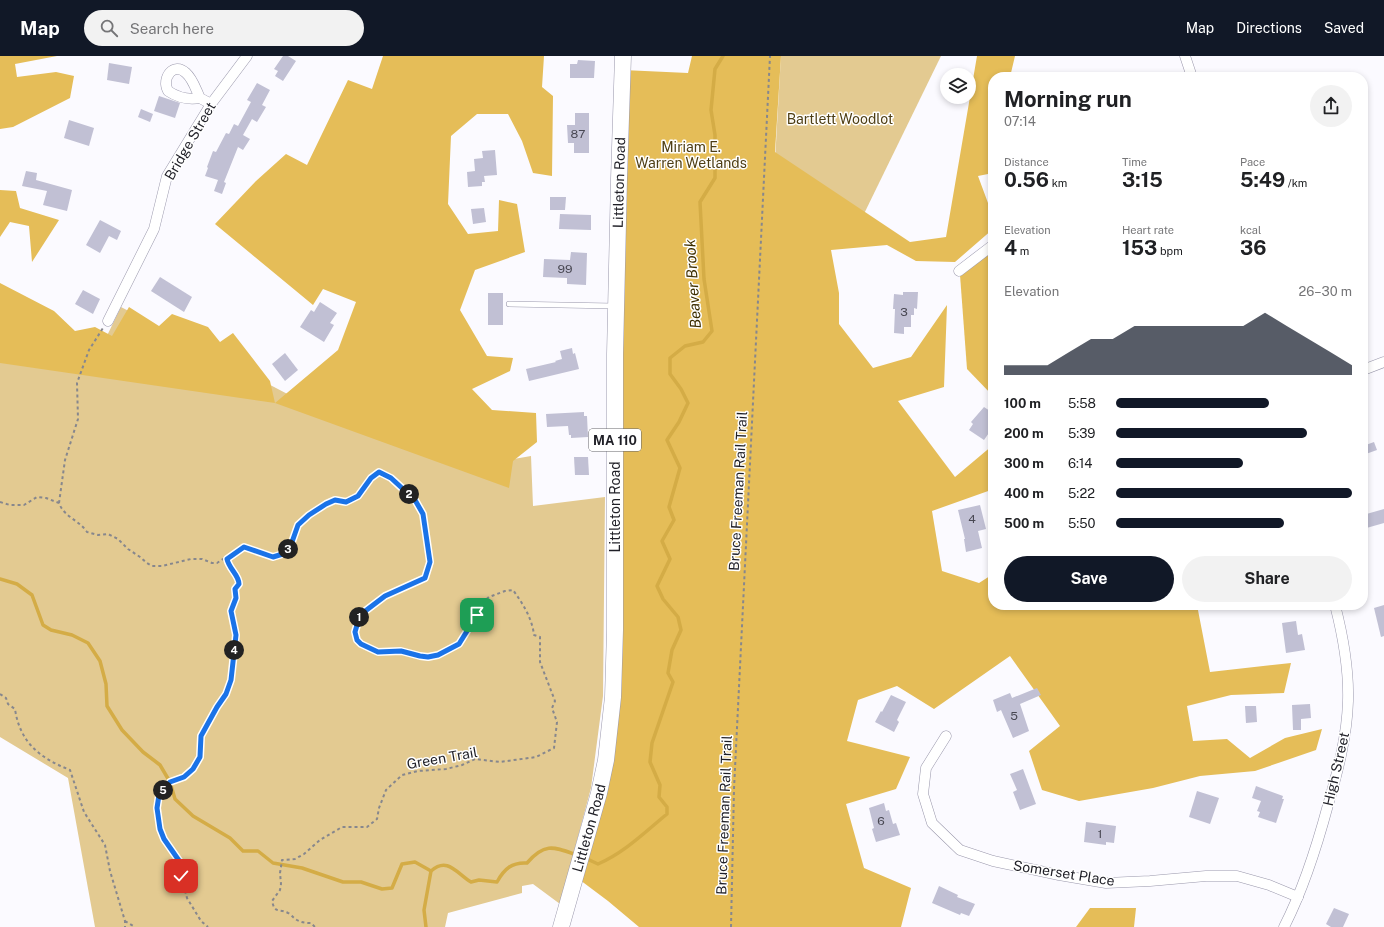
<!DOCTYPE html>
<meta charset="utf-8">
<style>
:root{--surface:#fff;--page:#f2f2f2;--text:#202124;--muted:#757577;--accent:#111827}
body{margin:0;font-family:"Public Sans",sans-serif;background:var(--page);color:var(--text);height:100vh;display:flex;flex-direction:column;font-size:15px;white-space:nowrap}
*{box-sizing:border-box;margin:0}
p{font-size:13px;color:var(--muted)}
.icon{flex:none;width:22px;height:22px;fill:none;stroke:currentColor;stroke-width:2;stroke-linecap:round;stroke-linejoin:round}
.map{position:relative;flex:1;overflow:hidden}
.sheet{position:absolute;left:988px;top:16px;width:380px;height:538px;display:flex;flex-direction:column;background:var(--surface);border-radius:16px;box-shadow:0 2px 6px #0003}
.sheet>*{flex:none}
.controls{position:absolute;left:940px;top:12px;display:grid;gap:8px}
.controls a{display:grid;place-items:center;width:36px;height:36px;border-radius:50%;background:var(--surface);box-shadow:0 2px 6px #0003;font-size:20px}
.pin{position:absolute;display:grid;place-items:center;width:34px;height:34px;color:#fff;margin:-17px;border-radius:8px;box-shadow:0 2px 6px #0006}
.km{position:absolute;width:20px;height:20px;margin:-10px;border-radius:50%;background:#222;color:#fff;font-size:11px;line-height:20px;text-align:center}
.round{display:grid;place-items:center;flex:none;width:42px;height:42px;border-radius:21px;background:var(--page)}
.headline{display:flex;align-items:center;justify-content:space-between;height:68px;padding:0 16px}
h1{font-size:22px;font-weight:700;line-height:30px}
.stats{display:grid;grid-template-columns:repeat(3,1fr);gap:6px;height:68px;padding:4px 16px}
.stats div{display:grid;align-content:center}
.stats b{font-size:20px;font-weight:700}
.stats small{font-size:11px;font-weight:400}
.stats p{font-size:11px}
.chart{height:112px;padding:8px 16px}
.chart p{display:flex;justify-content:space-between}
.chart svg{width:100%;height:72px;margin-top:4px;fill:var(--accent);opacity:.7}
.primary-button{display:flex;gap:8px;margin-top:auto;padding:8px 16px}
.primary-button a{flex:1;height:46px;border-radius:24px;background:var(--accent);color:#fff;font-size:16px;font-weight:700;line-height:46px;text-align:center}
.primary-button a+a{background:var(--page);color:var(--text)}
ul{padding:0 16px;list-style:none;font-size:13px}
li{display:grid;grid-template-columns:64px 48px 1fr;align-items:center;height:30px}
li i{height:10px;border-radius:5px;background:var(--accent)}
header{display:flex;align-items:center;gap:24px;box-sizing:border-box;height:56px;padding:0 20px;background:var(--accent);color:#fff}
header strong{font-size:19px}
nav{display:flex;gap:22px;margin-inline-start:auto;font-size:14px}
.search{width:280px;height:36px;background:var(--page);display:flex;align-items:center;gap:10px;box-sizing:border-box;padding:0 14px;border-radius:22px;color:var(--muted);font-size:15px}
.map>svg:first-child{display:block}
</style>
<header>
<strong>Map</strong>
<div class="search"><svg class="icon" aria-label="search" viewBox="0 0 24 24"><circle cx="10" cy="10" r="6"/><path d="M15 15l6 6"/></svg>Search here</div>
<nav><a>Map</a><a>Directions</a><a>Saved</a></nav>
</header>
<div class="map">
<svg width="1384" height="871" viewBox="0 0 1384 871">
<rect width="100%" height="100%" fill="#fbfaff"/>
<g fill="#e3ca91">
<polygon points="781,0 941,0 860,166 773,139"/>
<polygon points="0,248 101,292 121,251 297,343 491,407 531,400 533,450 605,441 603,640 591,732 560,848 533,828 522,830 522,837 448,857 445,871 95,871 68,722 0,681"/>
</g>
<g fill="#e5bd58">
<polygon points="0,0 57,0 15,8 17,21 56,16 74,20 70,42 13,71 0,73"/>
<polygon points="383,0 544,0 542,31 553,40 552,120 533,117 522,85 508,58 477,58 451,80 448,148 468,178 498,175 499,144 517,148 525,196 475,214 460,254 487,300 513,302 510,315 472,333 492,354 536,357 537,386 513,405 509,432 275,347 0,307 0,227 54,255 75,275 95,271 112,280 129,251 159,270 172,258 208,271 220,286 233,277 270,325 275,347 338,294 356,246 323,233 313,249 215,168 256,125 286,98 307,109 348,24 372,33"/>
<polygon points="692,0 781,0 775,96 910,186 946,181 977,0 1015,0 1010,21 993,21 993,117 978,120 988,147 993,148 993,173 955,206 916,205 887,189 831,194 839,237 839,268 873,312 911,301 947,249 944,331 898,345 955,421 993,389 993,442 991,434 932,455 942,515 979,527 993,518 993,549 1197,549 1210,616 1291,607 1284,637 1231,639 1187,650 1193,685 1227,683 1250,702 1285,682 1322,673 1316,694 1255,715 1200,720 1153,732 1079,745 1042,734 1029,695 1060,670 1010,600 934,653 897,630 858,644 847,685 910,701 896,733 846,748 864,812 911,832 901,871 639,871 608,845 576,821 606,704 623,14 688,17"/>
<polygon points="0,134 16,135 20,152 59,164 32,206 29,170 10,166 0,181"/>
<polygon points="993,189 993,340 967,313 960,219"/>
<polygon points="1090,852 1136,852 1134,871 1076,871"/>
</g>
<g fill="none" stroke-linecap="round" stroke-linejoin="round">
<g stroke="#d4ac46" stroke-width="3.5">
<polyline points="0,523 17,528 32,539 43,569 51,574 72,579 88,587 100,605 106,628 107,650 122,674 143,696 160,709 170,726 175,743 193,760 230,782 243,795 258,795 273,807 302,812 343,826 361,826 382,833 392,832 402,808 415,806 431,815"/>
<path d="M585,802l13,6c26,-11 47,-32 69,-50v-7l-8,-10 1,-12 -10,-23 2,-19 21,-61 -5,-9 4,-23 9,-20 -3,-13 -15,-18 -6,-13 13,-27 -8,-18 12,-21 -5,-13 11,-39 -13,-28 12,-18 9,-19 -7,-14 -11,-15v-16l15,-12 18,-4 9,-11 -8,-52 -4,-77 15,-24v-43l-4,-25 4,-41 8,-13"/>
<path d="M426,871l-2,-17 7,-39c17,-15 26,3 40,11l8,-2 18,2c7,-13 15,-20 30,-19 18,-21 27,-16 50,-8"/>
</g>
</g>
<g fill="#c1c0d4">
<polygon points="283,0 288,0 296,5 283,25 275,20 278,15 274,13"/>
<polygon points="578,4 595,5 594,22 570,22 570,8 577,8"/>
<polygon points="109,7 132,11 129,28 107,24"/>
<polygon points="257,27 270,34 262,49 266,51 257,66 252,63 243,79 250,83 243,94 238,91 224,126 226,127 222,138 214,135 218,124 205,120 208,112 207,111 213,95 216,96 226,77 229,78 234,68 238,70 251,46 247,44"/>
<polygon points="159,40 180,47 175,62 154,55"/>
<polygon points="141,53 153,58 150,66 138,61"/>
<polygon points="575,57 589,57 589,97 574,97 574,87 568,87 567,69 575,69"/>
<polygon points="69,64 94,72 89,90 64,82"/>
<polygon points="495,94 497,119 484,120 485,126 482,126 482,130 468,131 467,116 475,115 474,103 483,102 482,95"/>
<polygon points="26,115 37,117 36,124 72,134 67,155 43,149 47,135 22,130"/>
<polygon points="550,141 566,141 565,154 550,154"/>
<polygon points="484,152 486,166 473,168 471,153"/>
<polygon points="560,158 591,159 591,174 559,173"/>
<polygon points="100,164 121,175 117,184 109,180 100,197 86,189"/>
<polygon points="571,196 587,197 586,229 567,228 567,222 543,221 544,203 570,204"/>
<polygon points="160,221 192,241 184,256 151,235"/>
<polygon points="83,234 100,243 93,258 75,248"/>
<polygon points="903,236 918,236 917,253 914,252 914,259 911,259 911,271 904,271 904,278 894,277 895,253 893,253 894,238 903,239"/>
<rect x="488" y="237" width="15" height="32"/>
<polygon points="320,246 337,257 330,267 334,269 324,286 300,271 311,254 314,256"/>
<polygon points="572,292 573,298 575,297 579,313 529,325 526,313 556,306 555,305 562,303 560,295"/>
<polygon points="285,297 298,314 285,325 272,308"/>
<polygon points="984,351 993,357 993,371 984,384 969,374 973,368 971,366"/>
<polygon points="584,356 584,360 587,360 588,381 571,382 571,379 569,379 568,370 547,371 546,358"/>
<polygon points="1374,386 1377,394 1363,399 1363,390"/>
<polygon points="574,401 588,401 589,419 575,419"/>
<polygon points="980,449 986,473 978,475 982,492 966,496 964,483 965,483 958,454"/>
<polygon points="1384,453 1384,467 1363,473 1363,459"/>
<polygon points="1384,549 1384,580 1381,581 1374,552"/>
<polygon points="1296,565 1298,579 1302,578 1305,594 1286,597 1282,567"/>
<polygon points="1037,632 1041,639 1020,648 1029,675 1013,682 1001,654 997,656 993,644 1010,637 1012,642"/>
<polygon points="891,639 906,646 897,664 899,666 894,676 875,666 881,655 882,656"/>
<polygon points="1310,648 1311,662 1301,663 1301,674 1293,674 1292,649"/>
<polygon points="1245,650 1256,650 1257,666 1246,667"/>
<polygon points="1023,713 1036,748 1020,754 1013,736 1017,734 1010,718"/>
<polygon points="1256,730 1283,740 1282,743 1284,743 1276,767 1258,761 1260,756 1257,755 1261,745 1252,742"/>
<polygon points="1197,735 1219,742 1210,768 1189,761"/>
<polygon points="884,747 886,755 889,754 893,768 896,767 900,779 876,786 872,773 874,772 869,752"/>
<polygon points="1086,766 1116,770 1114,787 1106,786 1106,789 1084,786"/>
<polygon points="939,830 958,839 957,841 975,848 969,860 961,857 960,859 932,847"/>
<polygon points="1334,852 1349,858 1343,871 1331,871 1326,868"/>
</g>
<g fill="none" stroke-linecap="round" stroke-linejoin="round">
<g stroke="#9a98ac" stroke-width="6">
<polyline id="lane" points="509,248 613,250"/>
</g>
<g stroke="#9a98ac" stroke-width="11">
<g id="street">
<polyline points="1185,0 1192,21"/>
<path d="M200,42c-4,-8 -7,-19 -14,-25 -12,-12 -25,5 -18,18 9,6 21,9 32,7l11,6"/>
<polyline points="959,215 993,189"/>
<polyline points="108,265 154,173 167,120 211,48 247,0"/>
<polyline points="1363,314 1384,306"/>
<polyline points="946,680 926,712 923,738 932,767 960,794 993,805 1059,819 1106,827 1150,825 1206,820 1237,820 1269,829 1298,841"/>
<path d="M1284,871c20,-39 33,-81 44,-122 10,-34 19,-69 20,-104 1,-33 -5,-65 -13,-96"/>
</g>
</g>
<g stroke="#9a98ac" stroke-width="17">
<g id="primary">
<path id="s1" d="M561,871l38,-134 7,-33 7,-63 2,-67v-276l4,-175 4,-123"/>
</g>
</g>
<g stroke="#87878d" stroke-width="2" stroke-dasharray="3 3" stroke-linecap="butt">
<path d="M0,446l10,3h14l13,-8 9,1 13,5c5,14 20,17 28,29l11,3 10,-1 10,5 10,10 12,8 7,6 5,3h10l29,-7h11l10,4h5l6,-4h4c2,10 12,16 12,25l-4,5 1,9 -5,13 5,24 -5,45 -5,15 -9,12 -16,29 -1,21 -7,12 -9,8 -14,5 -11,13 -2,13 3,21 4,10 16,22 1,15 6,22 14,23 7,6"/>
<polyline points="59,447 65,404 78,363 77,327 89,294 103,272"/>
<path d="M227,503l17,-12 29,10 13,-4 6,-11 5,-17 12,-10 17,-11 9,-4 10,2 13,-6 13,-18 8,-6 12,6 24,22 8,14 7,48 -5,16 -40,18 -25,19 -5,17 2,8 4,4 18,8 22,-1 19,5 8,1 10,-2 21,-12 24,-41 6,-5 16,-6 8,-1c10,14 19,28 21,45l6,2v25l15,39 -3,7 5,14 -3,26 -18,9 -36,5 -25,-3 -13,6 -16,4 -28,2 -16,4 -16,15 -7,18 -2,11 -10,8h-25l-22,13 -16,14 -9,5 -13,1 -2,13 1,11 -1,6 -8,11c3,13 6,7 16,12 1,0 4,3 5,4 5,5 11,6 18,6l4,4"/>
<path d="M0,638l6,4 2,6 7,5c5,34 25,49 55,61l14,42 21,33 5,26 15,50v6"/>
<polyline points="125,865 135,871"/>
<polyline points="731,871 734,733 770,0"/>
</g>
<use href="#lane" stroke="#fff" stroke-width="5"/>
<use href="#street" stroke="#fff" stroke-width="10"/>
<use href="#primary" stroke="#fff" stroke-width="16"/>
</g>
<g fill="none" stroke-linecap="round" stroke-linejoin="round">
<g stroke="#fff" stroke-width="8">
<path id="route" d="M181,820l-1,-14 -16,-23 -4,-10 -3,-21 2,-13 11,-13 14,-5 9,-8 7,-12 1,-21 16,-29 9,-13 5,-14 5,-45 -5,-24 5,-13 -1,-9 4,-5c0,-9 -10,-15 -12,-25l17,-12 29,10 13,-4 6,-11 6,-17 11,-10 17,-11 9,-4 11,2 12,-6 13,-18 8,-6 12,6 24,22 8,14 7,48 -5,16 -40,18 -25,19 -5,17 2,8 4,4 17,8 23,-1 19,5 8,1 10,-2 21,-11 18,-29"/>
</g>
<use href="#route" stroke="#1a73e8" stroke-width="5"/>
</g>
<g text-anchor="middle" stroke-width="3" stroke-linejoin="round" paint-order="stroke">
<g font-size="12" fill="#484752">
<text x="578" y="82">87</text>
<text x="565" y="217">99</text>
<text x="904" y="260">3</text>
<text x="972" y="467">4</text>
<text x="1014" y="664">5</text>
<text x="881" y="769">6</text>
<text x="1100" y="782">1</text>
</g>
<rect fill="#fff" stroke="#626267" stroke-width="1" x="589" y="373" width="52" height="22" rx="3"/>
<g font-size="13" font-weight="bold" fill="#1f1f26">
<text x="615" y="389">MA 110</text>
</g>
<g font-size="14" fill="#4e3e14" stroke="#fff">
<text x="840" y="68">Bartlett Woodlot</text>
<text x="691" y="96">Miriam E.<tspan x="691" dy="16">Warren Wetlands</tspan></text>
</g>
<g font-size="14" fill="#1f1f26" stroke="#fff">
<text transform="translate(190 85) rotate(-60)" y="5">Bridge Street</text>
<text dy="5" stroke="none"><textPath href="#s1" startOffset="751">Littleton Road</textPath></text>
<text transform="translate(738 435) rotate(-87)" y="5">Bruce Freeman Rail Trail</text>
<text transform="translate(615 451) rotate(-90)" y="5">Littleton Road</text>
<text transform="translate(442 702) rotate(-10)" y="5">Green Trail</text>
<text transform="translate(1336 713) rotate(-77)" y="5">High Street</text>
<text transform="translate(724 759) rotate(-88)" y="5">Bruce Freeman Rail Trail</text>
<text dy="5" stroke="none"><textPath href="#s1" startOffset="103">Littleton Road</textPath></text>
<text transform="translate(1064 817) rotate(9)" y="5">Somerset Place</text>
</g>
<g font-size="15" font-style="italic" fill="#3d2e00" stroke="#fff">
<text transform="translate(693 228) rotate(-94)" y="5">Beaver Brook</text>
</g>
</g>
</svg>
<div class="controls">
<a><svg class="icon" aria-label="layers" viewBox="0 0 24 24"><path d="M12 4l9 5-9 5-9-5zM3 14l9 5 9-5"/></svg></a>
</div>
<div class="pin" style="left:477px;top:559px;background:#1e9e55"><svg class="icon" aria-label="arrive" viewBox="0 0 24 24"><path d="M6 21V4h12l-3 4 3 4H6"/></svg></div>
<div class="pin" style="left:181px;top:820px;background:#d93025"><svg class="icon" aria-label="check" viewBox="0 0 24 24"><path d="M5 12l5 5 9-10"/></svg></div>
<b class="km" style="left:359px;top:561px">1</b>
<b class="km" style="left:409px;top:438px">2</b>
<b class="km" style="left:288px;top:493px">3</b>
<b class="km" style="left:234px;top:594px">4</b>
<b class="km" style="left:163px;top:734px">5</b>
<section class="sheet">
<div class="headline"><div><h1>Morning run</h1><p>07:14</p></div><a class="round"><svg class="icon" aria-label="share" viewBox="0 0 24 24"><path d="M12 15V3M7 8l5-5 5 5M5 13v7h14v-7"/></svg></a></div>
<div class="stats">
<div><p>Distance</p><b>0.56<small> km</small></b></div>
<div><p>Time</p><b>3:15</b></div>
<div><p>Pace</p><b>5:49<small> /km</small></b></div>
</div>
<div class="stats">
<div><p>Elevation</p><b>4<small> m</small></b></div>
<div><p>Heart rate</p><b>153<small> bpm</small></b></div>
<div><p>kcal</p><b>36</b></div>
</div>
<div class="chart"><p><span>Elevation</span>26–30 m</p>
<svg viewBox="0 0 160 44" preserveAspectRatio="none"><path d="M0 44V38L10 38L20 38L30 30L40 22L50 22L60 14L70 14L80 14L90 14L100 14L110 14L120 6L130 14L140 22L150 30L160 38V44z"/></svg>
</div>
<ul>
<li><b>100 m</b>5:58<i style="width:65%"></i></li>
<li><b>200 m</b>5:39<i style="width:81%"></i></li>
<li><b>300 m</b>6:14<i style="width:54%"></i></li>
<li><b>400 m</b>5:22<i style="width:100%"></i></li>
<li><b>500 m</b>5:50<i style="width:71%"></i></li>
</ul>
<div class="primary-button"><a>Save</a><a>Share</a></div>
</section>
</div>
